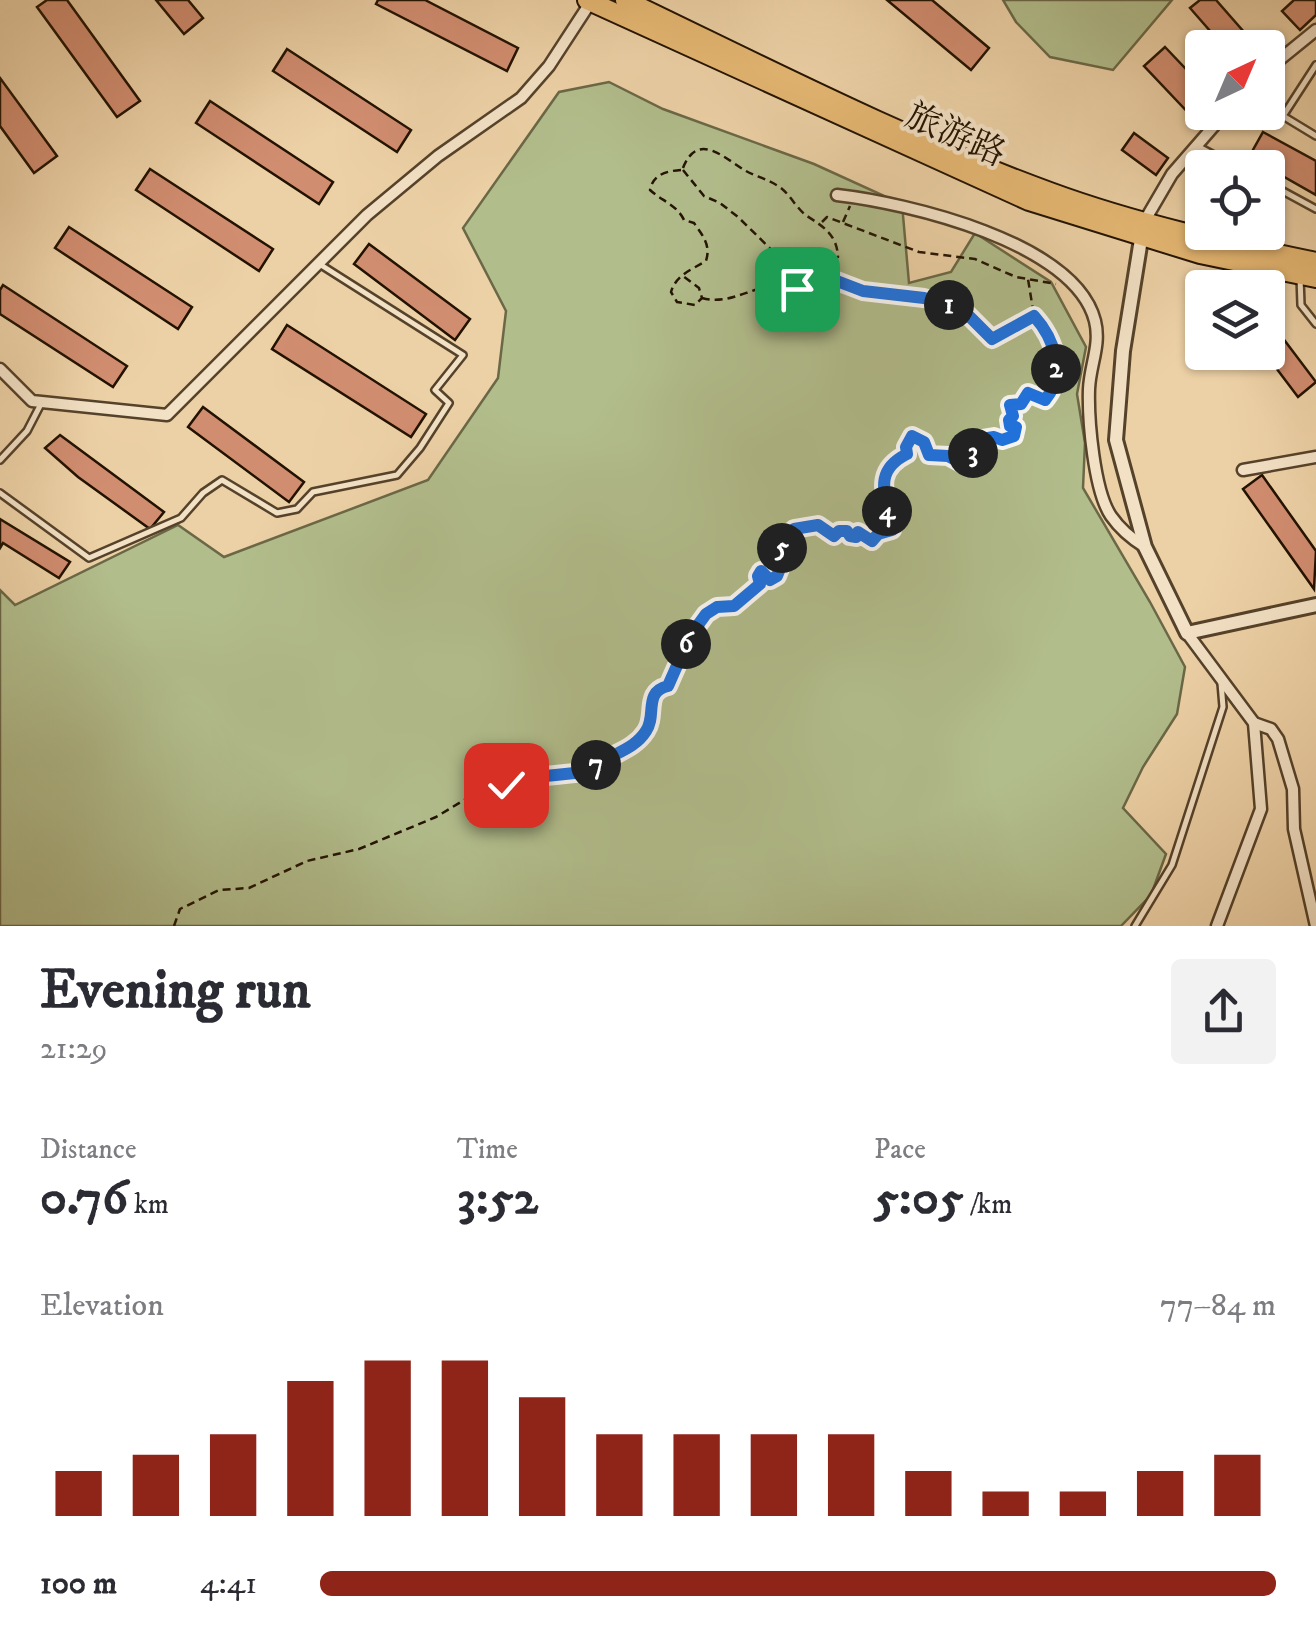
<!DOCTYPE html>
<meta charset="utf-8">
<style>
:root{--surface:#fff;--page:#f2f2f3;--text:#2b2b33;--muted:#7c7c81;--accent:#8f2418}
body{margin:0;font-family:"IM FELL DW Pica","Noto Serif SC",serif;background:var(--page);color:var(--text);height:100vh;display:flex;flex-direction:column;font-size:38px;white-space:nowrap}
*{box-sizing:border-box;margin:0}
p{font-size:32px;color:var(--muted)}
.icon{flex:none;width:55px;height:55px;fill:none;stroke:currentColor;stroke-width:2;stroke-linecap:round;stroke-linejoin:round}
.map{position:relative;height:926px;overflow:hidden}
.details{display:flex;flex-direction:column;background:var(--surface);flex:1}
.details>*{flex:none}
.needle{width:65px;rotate:44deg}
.fabs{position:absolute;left:1185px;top:30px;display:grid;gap:20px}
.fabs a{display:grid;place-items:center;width:100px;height:100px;border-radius:10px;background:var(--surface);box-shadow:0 2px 8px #0004;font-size:50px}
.pin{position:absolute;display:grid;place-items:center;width:85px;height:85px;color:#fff;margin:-42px;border-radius:20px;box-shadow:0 5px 15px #0006}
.km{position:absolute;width:50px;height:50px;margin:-25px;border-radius:50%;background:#222;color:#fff;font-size:28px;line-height:50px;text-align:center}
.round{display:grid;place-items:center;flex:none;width:105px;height:105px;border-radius:10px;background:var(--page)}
.summary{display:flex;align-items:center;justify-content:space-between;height:170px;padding:0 40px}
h1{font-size:55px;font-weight:800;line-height:75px}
.figures{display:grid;grid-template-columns:repeat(3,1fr);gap:15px;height:170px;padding:10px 40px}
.figures div{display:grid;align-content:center}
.figures b{font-size:50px;font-weight:800}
.figures small{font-size:28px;font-weight:400}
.figures p{font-size:28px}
.chart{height:280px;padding:20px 40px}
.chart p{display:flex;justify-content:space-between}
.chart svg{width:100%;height:180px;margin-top:10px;stroke:var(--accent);stroke-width:6}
ul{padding:0 40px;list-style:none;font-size:32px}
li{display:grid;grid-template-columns:160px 120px 1fr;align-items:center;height:75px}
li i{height:25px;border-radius:12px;background:var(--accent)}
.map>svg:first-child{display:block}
</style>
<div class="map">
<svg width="1316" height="926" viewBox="0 0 1316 926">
<rect width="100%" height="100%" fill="#edd1a6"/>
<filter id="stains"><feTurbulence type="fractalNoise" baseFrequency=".002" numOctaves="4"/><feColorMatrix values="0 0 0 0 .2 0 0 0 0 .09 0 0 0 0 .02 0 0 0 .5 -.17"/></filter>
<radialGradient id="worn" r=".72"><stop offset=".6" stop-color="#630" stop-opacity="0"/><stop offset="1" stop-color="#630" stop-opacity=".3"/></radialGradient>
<g fill="#b2bd8c" stroke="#6a6846" stroke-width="2.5">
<polygon points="1003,0 1172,0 1113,70 1050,57 1016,22"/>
<polygon points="609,82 663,109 814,164 902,204 909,283 951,272 975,233 1051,282 1086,347 1077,394 1085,443 1083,488 1150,602 1185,667 1177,714 1143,767 1123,808 1166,854 1151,895 1121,926 0,926 0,590 15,605 178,525 224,557 428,480 498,378 506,311 463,228 559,92"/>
</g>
<g fill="#d18d70" stroke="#221200" stroke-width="2.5">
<polygon points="47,0 67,0 140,101 117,117 37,7"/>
<polygon points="156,0 188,0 203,18 184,34"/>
<polygon points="378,0 425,0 518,48 507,71 376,4"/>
<polygon points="887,0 932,0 989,48 971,70"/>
<polygon points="1200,0 1216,0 1258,48 1225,48 1190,8"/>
<polygon points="1294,0 1316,0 1316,15 1300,30 1282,11"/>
<polygon points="1165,47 1202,86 1202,112 1207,112 1197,122 1144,66"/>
<polygon points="287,49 411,130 397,152 273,71"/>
<polygon points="0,78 57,156 34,173 0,126"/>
<polygon points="210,101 333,182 319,204 196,123"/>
<polygon points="1263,132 1316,161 1316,195 1249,157"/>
<polygon points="1134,133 1168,158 1156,175 1122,150"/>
<polygon points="150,169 273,249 259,271 136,190"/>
<polygon points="69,227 192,307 178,329 55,248"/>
<polygon points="369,244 470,319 455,340 354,264"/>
<polygon points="3,285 127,366 113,387 0,314 0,290"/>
<polygon points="287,325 426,414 411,437 272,349"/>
<polygon points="1282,337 1316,382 1298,397 1264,352"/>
<polygon points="203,407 304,482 289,502 188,427"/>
<polygon points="60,435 164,512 150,529 78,477 45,448"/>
<polygon points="1262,475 1316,551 1314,589 1243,489"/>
<polygon points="0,519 70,562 59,578 3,543 0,548"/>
</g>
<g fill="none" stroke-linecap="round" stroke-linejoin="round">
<g stroke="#55422a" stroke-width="10">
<g id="service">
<polyline points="1316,65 1283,116 1316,136"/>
<polyline points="1199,147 1238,168"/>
<polyline points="1268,183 1316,209"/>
<polyline points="1300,277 1301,305 1316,324"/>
<polyline points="0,460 27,431 42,402"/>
<polyline points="0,493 89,558 181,518 203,493 222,480 277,513 297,509 313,492 397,475 420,448 449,403 435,390 463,355 321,265"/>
<polyline points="1135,926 1172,865 1223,707 1221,683"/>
</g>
</g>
<g stroke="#55422a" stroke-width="15">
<g id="minor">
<polyline points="1268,69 1316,30"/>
<path d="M837,195c70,8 238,47 258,126 6,24 -5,44 -6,68 -1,31 5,102 22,127 9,13 21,23 34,31"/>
<polyline points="1144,222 1172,174 1226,112"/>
<polyline points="0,369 32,401 167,415 367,215 438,156 521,98 549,66 592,0"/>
<polyline points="1243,470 1316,457"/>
<polyline points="1187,633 1254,723 1261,809 1217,926"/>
<polyline points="1254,723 1271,729 1278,739 1293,789 1294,829 1316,926"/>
</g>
</g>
<g stroke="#55422a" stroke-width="18">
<polyline id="tertiary" points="1143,227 1123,351 1116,440 1145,547 1187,633 1316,605"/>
</g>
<g stroke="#221200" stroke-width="22">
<g id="primary">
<polyline points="587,0 1029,201 1200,254 1316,278"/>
<path d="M625,0c140,67 279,139 425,192 87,32 176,51 266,70"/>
</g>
</g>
<g stroke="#221200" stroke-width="2.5" stroke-dasharray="8 5" stroke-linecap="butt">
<path d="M683,168c15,-38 42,-9 63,3 11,6 24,9 35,17 10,8 16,21 26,28 17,11 30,19 31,41 -17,9 -25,25 -36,30 -10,4 -20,-2 -31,-1 -25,4 -44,19 -69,12"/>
<path d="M681,170c-14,1 -28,4 -31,20 12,11 27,15 34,30l10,3c9,13 17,22 12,38 -15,9 -30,14 -35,31l6,10 18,3 7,-7 -3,-10 -16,-12"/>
<polyline points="683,170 704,196 720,203 738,217 782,260 863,291 924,298 962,309 992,339 1034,316 1028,279"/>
<polyline points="822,222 827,217 919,252 975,259 1016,277 1056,284"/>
<polyline points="843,222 850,206"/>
<path d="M174,926l6,-17 39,-19 30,-2 58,-27 52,-12 77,-32 53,-32h17l19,-9c12,3 48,-4 65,-4 17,-19 42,-19 56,-41 11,-16 -3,-39 23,-45l21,-49 16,-23 11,-7 17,-1 26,-22 -2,-8 3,-5 9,9 7,-4 6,-15 -1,-19 12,-13 24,-4 16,12 5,-6h8l3,5 6,1 2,-5 14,9 6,-8 15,-3 -11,-44 19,-30 6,-2 -1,-7 6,-11 12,6 5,13 19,1 13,7 19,-15 3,-9 11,-2 7,4 13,-5 3,-9 -7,-2 -1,-5 4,-4 -3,-11 11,-1 8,-11 16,7c22,-26 9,-62 -11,-84"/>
</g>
<use href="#service" stroke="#f3e1c5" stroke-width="5"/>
<use href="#minor" stroke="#f3e1c5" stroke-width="10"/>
<use href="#tertiary" stroke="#f3e1c5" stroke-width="12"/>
<use href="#primary" stroke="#e6b873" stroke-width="18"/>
</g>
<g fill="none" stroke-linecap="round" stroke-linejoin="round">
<g stroke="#fff" stroke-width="20">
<path id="route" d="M506,785l19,-9c11,3 48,-4 65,-4 17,-19 42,-19 56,-41 11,-16 -3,-39 22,-45l22,-50 16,-22 11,-7 17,-1 26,-22 -2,-8 3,-5 9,9 7,-4 6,-15 -1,-19 12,-13 24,-4 16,11 5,-5h8l3,5 6,1 2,-5 14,9 6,-7 14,-4c-3,-30 -23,-57 15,-76l-1,-7 6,-11 12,6 5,13 19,1 13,7 19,-15 2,-9 12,-2 8,3 12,-4 2,-9 -6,-1 -1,-6 4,-4 -3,-11 11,-1 7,-11 17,7c22,-26 9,-62 -11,-84l-42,23 -30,-30 -38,-11 -61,-7 -47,-18 -6,9 -13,7"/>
</g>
<use href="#route" stroke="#1a73e8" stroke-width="12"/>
</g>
<g text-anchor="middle" stroke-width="8" stroke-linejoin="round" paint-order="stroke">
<g font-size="35" fill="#221200" stroke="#f3e1c5">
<text transform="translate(956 134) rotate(24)" y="12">旅游路</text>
</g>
</g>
<rect width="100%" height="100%" filter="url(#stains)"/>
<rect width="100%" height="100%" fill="url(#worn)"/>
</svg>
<div class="fabs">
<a><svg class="needle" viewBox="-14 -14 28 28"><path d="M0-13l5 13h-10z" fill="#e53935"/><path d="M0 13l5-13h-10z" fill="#7c7c81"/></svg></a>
<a><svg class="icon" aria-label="locate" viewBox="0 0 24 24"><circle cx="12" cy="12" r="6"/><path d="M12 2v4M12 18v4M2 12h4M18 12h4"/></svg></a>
<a><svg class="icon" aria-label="layers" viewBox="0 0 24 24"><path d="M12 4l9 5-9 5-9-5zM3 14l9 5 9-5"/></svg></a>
</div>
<div class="pin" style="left:797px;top:289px;background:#1e9e55"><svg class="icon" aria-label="arrive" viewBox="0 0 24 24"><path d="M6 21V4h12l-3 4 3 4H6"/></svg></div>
<div class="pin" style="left:506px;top:785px;background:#d93025"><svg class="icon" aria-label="check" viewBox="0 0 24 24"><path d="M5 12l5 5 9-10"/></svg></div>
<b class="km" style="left:949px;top:305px">1</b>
<b class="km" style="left:1056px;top:369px">2</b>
<b class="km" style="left:973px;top:453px">3</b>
<b class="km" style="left:887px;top:511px">4</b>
<b class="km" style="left:782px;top:548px">5</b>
<b class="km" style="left:686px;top:644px">6</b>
<b class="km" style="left:596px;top:765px">7</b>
</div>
<section class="details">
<div class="summary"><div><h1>Evening run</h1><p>21:29</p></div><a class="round"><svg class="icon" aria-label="share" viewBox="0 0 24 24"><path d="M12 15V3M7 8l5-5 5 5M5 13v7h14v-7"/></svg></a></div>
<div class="figures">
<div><p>Distance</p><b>0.76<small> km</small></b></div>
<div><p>Time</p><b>3:52</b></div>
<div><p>Pace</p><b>5:05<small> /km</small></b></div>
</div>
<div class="chart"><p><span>Elevation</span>77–84 m</p>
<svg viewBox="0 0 160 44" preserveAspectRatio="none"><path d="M5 44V33M15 44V29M25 44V24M35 44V11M45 44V6M55 44V6M65 44V15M75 44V24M85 44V24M95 44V24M105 44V24M115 44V33M125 44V38M135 44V38M145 44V33M155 44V29"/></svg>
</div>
<ul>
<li><b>100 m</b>4:41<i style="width:100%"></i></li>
</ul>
</section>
